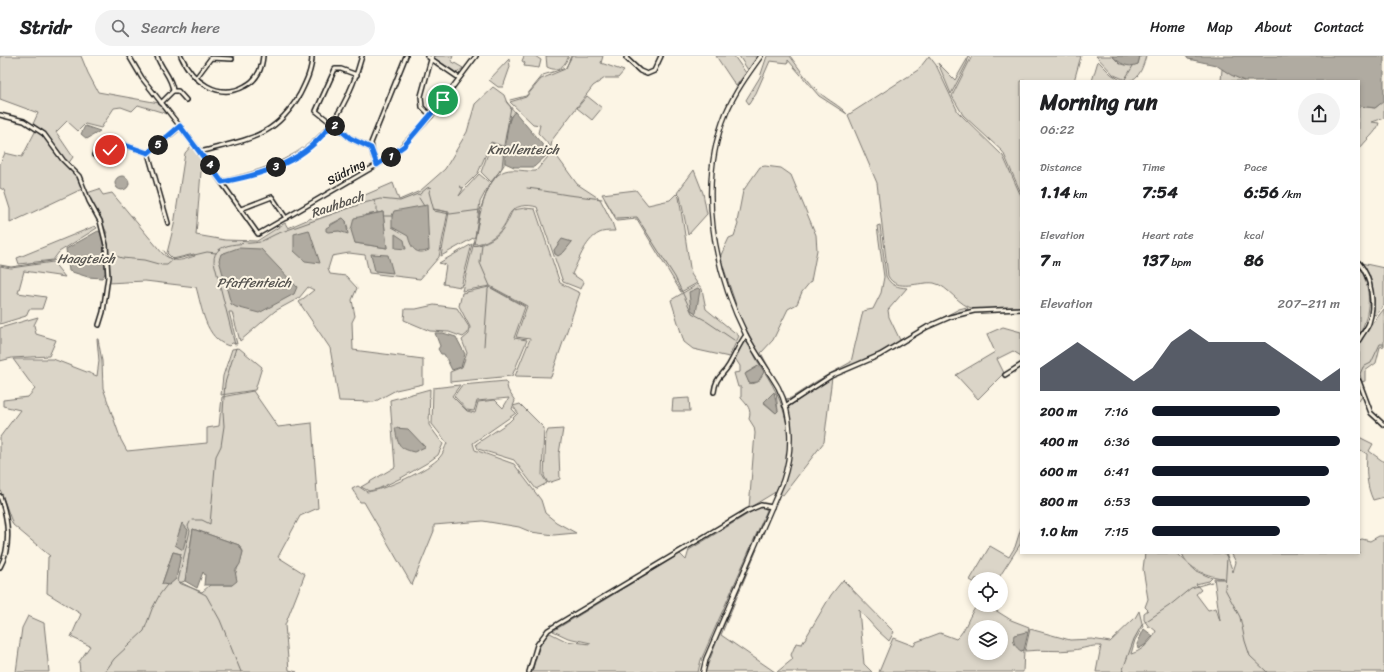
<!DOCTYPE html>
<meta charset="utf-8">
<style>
:root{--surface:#fff;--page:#f2f2f2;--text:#202124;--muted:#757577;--line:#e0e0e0;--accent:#111827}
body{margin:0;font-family:Sriracha,sans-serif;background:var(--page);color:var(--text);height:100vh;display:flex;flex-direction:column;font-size:15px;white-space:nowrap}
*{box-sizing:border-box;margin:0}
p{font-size:13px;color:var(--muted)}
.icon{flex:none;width:22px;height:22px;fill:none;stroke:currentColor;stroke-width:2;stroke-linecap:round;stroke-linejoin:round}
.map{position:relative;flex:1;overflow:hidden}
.panel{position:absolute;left:1020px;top:24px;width:340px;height:474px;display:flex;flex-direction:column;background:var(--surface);border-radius:0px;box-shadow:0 2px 6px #0003}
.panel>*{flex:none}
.controls{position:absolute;left:968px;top:516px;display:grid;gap:8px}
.controls a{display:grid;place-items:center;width:40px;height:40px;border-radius:50%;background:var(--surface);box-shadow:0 2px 6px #0003;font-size:20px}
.pin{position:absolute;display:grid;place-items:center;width:34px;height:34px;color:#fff;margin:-17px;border:2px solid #fff;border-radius:50%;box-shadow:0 1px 4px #0007}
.km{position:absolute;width:20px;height:20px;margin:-10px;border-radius:50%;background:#222;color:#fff;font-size:11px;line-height:20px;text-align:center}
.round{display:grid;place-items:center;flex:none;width:42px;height:42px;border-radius:21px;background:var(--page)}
.head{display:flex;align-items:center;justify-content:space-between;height:68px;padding:0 20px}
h1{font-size:22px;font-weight:700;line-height:30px}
.stats{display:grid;grid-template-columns:repeat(3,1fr);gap:6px;height:68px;padding:4px 20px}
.stats div{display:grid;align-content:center}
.stats b{font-size:17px;font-weight:700}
.stats small{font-size:11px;font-weight:400}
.stats p{font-size:11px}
.chart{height:112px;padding:8px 20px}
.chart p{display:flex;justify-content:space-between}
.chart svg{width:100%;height:72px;margin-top:4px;fill:var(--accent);opacity:.7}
ul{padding:0 20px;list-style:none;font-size:13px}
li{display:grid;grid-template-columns:64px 48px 1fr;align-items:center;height:30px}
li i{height:10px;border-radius:5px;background:var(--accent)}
header{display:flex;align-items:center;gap:24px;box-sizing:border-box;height:56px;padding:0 20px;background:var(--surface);border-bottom:1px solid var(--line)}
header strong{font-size:19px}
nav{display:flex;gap:22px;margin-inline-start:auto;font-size:14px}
.search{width:280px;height:36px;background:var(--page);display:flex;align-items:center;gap:10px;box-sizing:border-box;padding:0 14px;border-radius:22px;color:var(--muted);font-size:15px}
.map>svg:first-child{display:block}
</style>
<header>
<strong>Stridr</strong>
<div class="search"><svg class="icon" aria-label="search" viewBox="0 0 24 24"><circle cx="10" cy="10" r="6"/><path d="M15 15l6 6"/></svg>Search here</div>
<nav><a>Home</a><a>Map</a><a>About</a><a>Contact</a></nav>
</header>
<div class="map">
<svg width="1384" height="616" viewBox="0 0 1384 616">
<rect width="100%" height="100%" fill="#fcf5e5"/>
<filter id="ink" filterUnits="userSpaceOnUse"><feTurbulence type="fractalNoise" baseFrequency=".025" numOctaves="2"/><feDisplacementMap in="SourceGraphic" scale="8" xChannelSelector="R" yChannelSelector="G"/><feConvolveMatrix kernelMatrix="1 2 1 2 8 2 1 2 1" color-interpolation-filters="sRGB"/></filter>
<g filter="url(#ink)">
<g fill="#dbd5c8" stroke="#7c7872" fill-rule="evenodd">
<polygon points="0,0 81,0 88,17 98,36 159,47 168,58 138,49 132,55 121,51 114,52 101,72 85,68 78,75 67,65 56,76 73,101 68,108 44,76 33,68 38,57 0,43"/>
<polygon points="431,0 453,0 451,5 463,12 457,17"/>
<polygon points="524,0 535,0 541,4 539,12 524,10 525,7 522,5"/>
<path d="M546,0h23c-5,10 -10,17 -22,11z"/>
<polygon points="572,0 603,0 601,7 624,15 618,22 605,22 593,30 552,84 551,91 538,77 540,69 533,68 510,46 526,41 541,23 565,13"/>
<polygon points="716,0 734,0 746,17 736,30"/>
<polygon points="739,0 755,0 756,3 748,14"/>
<path d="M767,0h23c9,12 18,26 30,37 9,8 19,12 27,21l-28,-18 -31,-36v3l-18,-2 -14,32 -7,11 -3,-4 14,-23z"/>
<path d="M929,0l7,9 22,47 45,44 18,40v112c-15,0 -32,3 -46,1 -17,-3 -26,-23 -41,-26 -15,-2 -37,10 -46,-7l-11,-93 -29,-68 70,-45z"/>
<polygon points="969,0 967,7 951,38 938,7 955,24"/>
<polygon points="972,0 1081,0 1074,25 1021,25 1021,137 1003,96 963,59 952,40"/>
<path d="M1096,0h16l8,8h18l2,-8h6c-3,10 -6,23 -18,25l-14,-6z"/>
<polygon points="509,3 510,11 503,31 498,31 489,24"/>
<polygon points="1098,5 1111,18 1122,25 1092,25"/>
<polygon points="1222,13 1244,25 1221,25"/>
<path d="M493,31l11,8 3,8 8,9 -5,5 -5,30 -14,-5 -13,31 -15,15 -4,-2 4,3 -4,7 20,-22 11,9 -10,19 -5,35 -34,19 8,-44 -16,-3 15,3 -9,45 -19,22 -51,-6 -4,-18 -16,-2 -17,3 -4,13 2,5 16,2 11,12 -5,12 3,16 -3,6 1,28 70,9v25l-27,6 -22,12 -35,-1 -9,-53 -31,-46 15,-12 -6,-3 -9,11 -24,13 -35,30 -8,-29h-3l8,32 -5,-1 -3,3c-24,-7 -27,-39 -33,-59l-51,-6 -37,2v-26l-3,-23 2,-1 -20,-40 12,-4 4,6 9,-2 51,61c13,10 18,6 32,2l-1,-2 -21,5 -6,-6 7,-28 11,-72 7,-8 10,14 -6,76 29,5 32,1 28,-18 3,5 105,-45 6,17 21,-9 25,-22 22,-37 8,-28zM383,156l4,36 -32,-5 10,-28zM343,162l3,3 2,9 -13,1 -6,-6z"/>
<polygon points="587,40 602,52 592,64 577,52"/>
<path d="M1384,45v17l-12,4 7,1c-2,10 -15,18 -20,27v-44l16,2z"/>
<polygon points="36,74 45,83 65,109 77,120 82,133 10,167 10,153 4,134 0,132 0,108 5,97 22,101"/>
<polygon points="492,87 504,92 502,112 491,126 481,116"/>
<path d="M553,95l24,33 23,15 12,23 3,9c-4,0 -9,0 -13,1 -16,5 -23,28 -30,42l12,8 -3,7 -18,-7 -26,-75c-10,-3 -23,-2 -28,8 -2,4 -3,8 -6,12 -6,9 -18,17 -29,17 4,-19 10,-67 31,-73 9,-3 21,1 31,0z"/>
<path d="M765,110l16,2 10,7 25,60 1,15 -6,31 -9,11 -5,12 -9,5 -15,31 -12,13 25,46 5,-1 26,-17 34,-19 12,-51 10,-2 8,-16 3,-16 -7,-51 3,-1 6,51c5,10 11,11 21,12l-19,22 1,7 11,23 59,-31 8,-2 1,2 -25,10 -57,32 -60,26 -36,23h-5l-44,-80 -21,-63 9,-19 5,-2 4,-12 -1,-2 6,-31 17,-24z"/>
<polygon points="694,114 703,137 707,158 688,179 680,140 677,137"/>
<polygon points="636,134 648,149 670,144 676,138 679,141 691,218 697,227 681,236 637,163 617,165 602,138"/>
<path d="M525,152l10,1 25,74 20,10 -29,84 -36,-1 15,-37 -14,-2 11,-31 -37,-20 -28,5 11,-45c13,-2 27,-10 33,-22 3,-5 4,-9 7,-14z"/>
<polygon points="95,170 97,172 59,196 53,204 19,208 17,202"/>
<polygon points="472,188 461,231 443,228 446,209 439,207"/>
<polygon points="53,206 65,221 24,215 18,237 46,241 42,253 29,253 26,260 0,268 0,210 11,212"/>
<path d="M1361,207l23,5v37l-8,10 -4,-1c2,-19 3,-36 -11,-51z"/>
<path d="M1359,211c14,21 11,47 0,69z"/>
<polygon points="698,228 702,233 706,253 739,280 729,301 693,293 684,286 671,244"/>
<polygon points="489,231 525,251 514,282 527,284 512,320 450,326 450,316 462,311 467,297 462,284 469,278 470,271 459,250 462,237"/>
<polygon points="434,249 457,252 469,271 468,277 463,281 449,276 430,275 404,264 405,253 416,253"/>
<polygon points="1384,253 1384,290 1380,291 1376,307 1365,315 1365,325 1361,326 1359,317 1360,283"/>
<polygon points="38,261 34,269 36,278 56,284 49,300 12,302 0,305 0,272"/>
<polygon points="1003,271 1021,276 1021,300 1013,295 997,303 1004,317 978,343 956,319 995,296 987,278"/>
<path d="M97,283h1l4,22 1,27 18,52 6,11 80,-8v-15l12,-2 3,-29 31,-6 25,36 34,-4 6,85 -18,8 -22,41 27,17 -20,51 4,45 8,2h-217l-1,-10 11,-16 -19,-9 10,-23 -34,-21 1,-36 2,-1 -37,-31 -13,-36v-52l20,-27 -17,-4v-6l25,-3 7,-8 -22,-30h40l44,17 2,-15zM193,473l46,16 4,6c-3,13 -8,22 -11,34h-22l-8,7 -23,-9 6,-2zM173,496l8,2 -19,30z"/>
<path d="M743,284c7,3 11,15 15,22 30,44 40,77 19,129l-28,17 6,-75 -1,-6 -5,-8c3,-10 -2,-14 -8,-21v-11h-3l-4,-14 6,-1v-6l-6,-9zM760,309l4,7c-6,5 -5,14 -15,11l-3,-10zM776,337l2,18 -2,2 -12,-10 8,-9z"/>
<polygon points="239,292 262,311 255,334 221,339 223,320 232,293"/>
<path d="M832,321l-8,65 -41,53 -4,-2c12,-28 15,-55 8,-85z"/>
<path d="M506,325l2,9 7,11 -3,8 4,4 -43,30 2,7 39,14 27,36 4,13 11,9 20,11 -22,2 -23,-3 -12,-5 -36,-6 -49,4v6l-22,54 -48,-83h-4l-8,-13 6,-3 9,6c17,-2 62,-22 73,-35 3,-3 5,-10 7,-14l-15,-19 1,-36 27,-3 -8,11 15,15 8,2 3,-11 17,-2 8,8 6,-10 -32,3 -3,10 -7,-1 -13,-14 8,-11z"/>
<polygon points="430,333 429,369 443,388 438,399 427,407 401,422 378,433 369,435 361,431 395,411 390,344"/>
<polygon points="689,342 690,355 672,355 673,343"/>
<polygon points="520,348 544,372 542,419 547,427 536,433 514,404 478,393 476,388 509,366 518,357 513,350"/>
<polygon points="563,373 559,398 560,423 548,427 544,420 546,379 548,374"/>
<path d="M1359,381l14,7 -4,7 15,11v35l-11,3c-7,-15 -7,-31 -6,-46l-8,-5z"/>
<path d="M761,450l6,4 -66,150 -3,12h-166c4,-13 6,-30 18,-39l16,8 24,3 1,-1 -23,-5 -15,-7 127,-77 6,6 3,-10z"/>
<polygon points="1021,472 1021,487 998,523 975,523 975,527 970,524 990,490 1009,501 1015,491"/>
<path d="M1379,480h5v136h-288l5,-26c-10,-1 -18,3 -28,4 -15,2 -32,-1 -48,1l5,-22 40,11 22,-1 18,3 25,-24 4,-7 4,16 -8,13 -4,14c11,-3 21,-13 25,-23l-5,-4h-2l-5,-7v-7l4,-3 -3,-3 3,-8 -5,-30 2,-16h32l19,18 16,7 -3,3 -13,3 5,6 -5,4 12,16 8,-2 4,13 -6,-43h10c-15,-1 -37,-9 -42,-25h40l2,2 2,-2 7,19 3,-10 -5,-9h128v-13l3,-1 8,2z"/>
<polygon points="757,493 721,579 775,616 705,616 718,582"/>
<polygon points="843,524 894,576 889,585 877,574 859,554 864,608 872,616 777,616 793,603 791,599 796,587 802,588 831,539"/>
<path d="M978,549h9l24,15 18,7 -1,6 -2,-1 -5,19 3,-1 -1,22h-144l14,-34 21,8 2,-4 24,-9 16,6c11,-9 12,-25 22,-34zM975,571h26v26h-26z"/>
<polygon points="28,560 44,567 49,616 16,616 22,572"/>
</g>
<g fill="#b0aba1" stroke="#75726c">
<path d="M1112,0h28l-2,8c-11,5 -18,-1 -26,-8z"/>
<polygon points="1186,0 1384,0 1384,45 1375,52 1359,50 1359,25 1244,25 1231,19 1216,9 1188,3"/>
<path d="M515,56l31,37 1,6 -13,12h-20l-9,-4c0,-10 1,-47 10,-51z"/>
<polygon points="85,70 100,75 87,83 81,78"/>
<circle cx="122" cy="127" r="7"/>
<path d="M427,149l2,45c-13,6 -18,-2 -21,-14l-16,-9v-11l2,-5z"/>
<polygon points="383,156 387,192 355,187 351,174 354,162"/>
<polygon points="343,162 346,165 348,178 339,175 328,176 326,175 326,172"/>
<polygon points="309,174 320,207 305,205 294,195 294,178"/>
<polygon points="98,175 102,177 106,216 102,222 88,221 69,215 66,193"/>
<polygon points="395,178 404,184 406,193 395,192"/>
<polygon points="562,183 572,186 564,196 558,200 555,198 554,194"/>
<polygon points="238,192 261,193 297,231 294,238 259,257 236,251 231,248 219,204 221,198"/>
<polygon points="371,198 388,199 393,217 375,215"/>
<polygon points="698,232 700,234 696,257 691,254 689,236"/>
<polygon points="435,277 443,277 456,281 465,298 461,311 452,314 444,298 441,298 438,293 440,290"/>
<polygon points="760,309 764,316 758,326 749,327 745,318"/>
<polygon points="774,336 778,355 776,357 764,346"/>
<path d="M395,372l13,1 17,18 -11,5c-17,-4 -16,-9 -19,-24z"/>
<polygon points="182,467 188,474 183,494 175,489"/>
<polygon points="193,473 239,489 243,496 240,508 235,515 237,525 232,529 204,529 205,519 203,516 197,532 185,525"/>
<polygon points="173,496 181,498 176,523 169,529 162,528"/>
<polygon points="1144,573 1153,580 1145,589 1138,593 1137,588"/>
<path d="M1026,576l2,1 -4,17 -3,1c-5,-3 -9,-9 -7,-16z"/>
</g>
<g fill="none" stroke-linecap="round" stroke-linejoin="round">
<g stroke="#75726c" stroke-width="1">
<polyline points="1125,23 1133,10"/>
<polyline points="510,44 526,40 543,19 566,12 571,0"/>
<polyline points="527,132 542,134"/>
<polyline points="544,135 568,139 602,143"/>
<polyline points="420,138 427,132 431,131 429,136 434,155 450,158 480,154 489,130 504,109 504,89 511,51 506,45"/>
<polyline points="419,142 424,150"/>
<polyline points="605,144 615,160"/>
<polyline points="374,145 376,149"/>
<polyline points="377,151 377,157"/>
<polyline points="384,160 392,160"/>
<polyline points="617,162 637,161 641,167"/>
<polyline points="642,169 675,221 692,257 705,264"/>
<polyline points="475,182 480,155"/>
<polyline points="262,185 276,178 364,147 380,143 400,145 418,138 420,139"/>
<polyline points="474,186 473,190 482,188 480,207 490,230 488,233 484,290"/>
<polyline points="164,195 169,202 173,204"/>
<polyline points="110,198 122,202 144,204 162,209 167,209 173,204 207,196 216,197"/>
<path d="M214,205c-1,-21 33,-16 46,-19"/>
<polyline points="214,206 235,289"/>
<polyline points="0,209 11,211 58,204"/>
<polyline points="492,232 525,250"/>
<polyline points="706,265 734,284"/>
<polyline points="1364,336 1360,318 1363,311 1371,307 1380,288 1384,288"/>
<polyline points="1359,345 1363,339"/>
<polyline points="193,464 202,464 210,468 216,400 221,390 224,370 223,356 225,327 236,292"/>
<polyline points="190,466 188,470 190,475 178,525 206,539 220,564 241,616"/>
<polyline points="1224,497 1227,501 1225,533 1240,561 1245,585 1250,600 1267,616"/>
<polyline points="1216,523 1225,523"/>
<polyline points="1145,566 1169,550 1191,532 1212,526"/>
<polyline points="105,616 114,603 144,575 152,553 160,538 167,529"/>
<polyline points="655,616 656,615"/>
<polyline points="1122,616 1134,583 1143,567"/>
</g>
<g stroke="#1c1c1c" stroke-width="6">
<g id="minor">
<polyline points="129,0 142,22 200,96 258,178 394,99 431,60 476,0"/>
<path d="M157,0c4,13 15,21 16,35"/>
<path d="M181,0c11,25 37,45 64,30 12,-6 17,-17 18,-30"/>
<polyline points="427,0 459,22"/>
<polyline points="627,0 626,2 640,15 647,18 654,15 661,0"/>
<polyline points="357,19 341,13 335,13 316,55 350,82 371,92"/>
<polyline points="196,22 211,2 232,3"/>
<polyline points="161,47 173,35 178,35 186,44"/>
<polyline points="0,59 24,65 44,78 63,104 79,120 89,145 100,165 106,189 108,221 103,256 99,269"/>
<polyline points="431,60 422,51 421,40 432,0"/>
<path d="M200,96c47,-13 74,-13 100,-58 6,-12 12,-24 12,-38"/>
<polyline points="94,99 98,100 122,88 148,97"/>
<polyline points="377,109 373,99 371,87 406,0"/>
<path d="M222,126c80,-16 118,-46 140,-126"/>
<polyline points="241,153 272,141 286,162"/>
<polyline points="168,167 148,97 180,71"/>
<path d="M1359,207c13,15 16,42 10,60 -2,6 -7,11 -10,17"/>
<polyline points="1005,319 1021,309"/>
<polyline points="1359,325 1371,357 1384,369"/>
<path d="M714,336c2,-16 8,-15 15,-27 6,-10 10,-21 17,-30"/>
<polyline points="785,350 831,320 880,299 927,271 950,261 974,255 1021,253"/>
<path d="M0,440c8,22 12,50 0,71"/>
<polyline points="529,616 537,589 548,574 747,455 761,449 772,451"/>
</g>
</g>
<g stroke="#1c1c1c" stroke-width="6">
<path id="major" d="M703,616l3,-13 77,-178c10,-30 10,-65 -5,-94 -10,-17 -22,-33 -32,-52 -33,-66 -49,-151 -20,-222 9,-21 22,-39 35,-57"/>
</g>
<use href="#minor" stroke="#fcf5e5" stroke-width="3"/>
<use href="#major" stroke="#fcf5e5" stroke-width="3.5"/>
</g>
</g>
<g fill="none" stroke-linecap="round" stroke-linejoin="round" filter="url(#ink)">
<g stroke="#fff" stroke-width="8">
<path id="route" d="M110,94l12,-6 26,9 32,-27 42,56c44,-8 84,-21 110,-59l18,15 21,10 6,17 27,-19 39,-46"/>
</g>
<use href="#route" stroke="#1a73e8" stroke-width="5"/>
</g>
<g text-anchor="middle" stroke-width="4" stroke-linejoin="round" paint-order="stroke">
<g font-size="12" fill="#1c1c1c" stroke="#fcf5e5">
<text transform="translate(346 116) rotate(-28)" y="4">Südring</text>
</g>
<g font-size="13" font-style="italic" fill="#575551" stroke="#fcf5e5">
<text x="523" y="98">Knollenteich</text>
<text transform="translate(337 148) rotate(-19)" y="5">Rauhbach</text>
<text x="86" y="207">Haagteich</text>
<text x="254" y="231">Pfaffenteich</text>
</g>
</g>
</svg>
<div class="controls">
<a><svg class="icon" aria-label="locate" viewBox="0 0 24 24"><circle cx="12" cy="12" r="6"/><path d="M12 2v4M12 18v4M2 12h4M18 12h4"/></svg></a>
<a><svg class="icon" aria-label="layers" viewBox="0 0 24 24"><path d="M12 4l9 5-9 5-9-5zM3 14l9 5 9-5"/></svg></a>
</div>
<div class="pin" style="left:443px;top:44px;background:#1e9e55"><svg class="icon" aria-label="arrive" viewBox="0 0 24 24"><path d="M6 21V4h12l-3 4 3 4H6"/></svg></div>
<div class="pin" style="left:110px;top:94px;background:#d93025"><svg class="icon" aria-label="check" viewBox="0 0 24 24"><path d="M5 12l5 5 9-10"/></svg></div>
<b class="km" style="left:391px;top:101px">1</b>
<b class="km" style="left:335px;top:70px">2</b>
<b class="km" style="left:276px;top:111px">3</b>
<b class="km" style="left:210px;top:109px">4</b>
<b class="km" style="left:158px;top:89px">5</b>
<section class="panel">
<div class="head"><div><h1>Morning run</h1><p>06:22</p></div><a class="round"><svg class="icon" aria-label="share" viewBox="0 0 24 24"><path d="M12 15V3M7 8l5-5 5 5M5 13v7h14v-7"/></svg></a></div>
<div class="stats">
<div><p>Distance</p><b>1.14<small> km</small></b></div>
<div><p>Time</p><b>7:54</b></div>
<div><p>Pace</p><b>6:56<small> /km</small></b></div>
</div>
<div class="stats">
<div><p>Elevation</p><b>7<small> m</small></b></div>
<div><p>Heart rate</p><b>137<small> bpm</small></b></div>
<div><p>kcal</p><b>86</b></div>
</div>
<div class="chart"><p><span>Elevation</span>207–211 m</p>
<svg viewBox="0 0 160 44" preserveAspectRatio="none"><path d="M0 44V30L10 22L20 14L30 22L40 30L50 38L60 30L70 14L80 6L90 14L100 14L110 14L120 14L130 22L140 30L150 38L160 30V44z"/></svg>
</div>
<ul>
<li><b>200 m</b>7:16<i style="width:68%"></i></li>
<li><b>400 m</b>6:36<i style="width:100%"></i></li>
<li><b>600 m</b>6:41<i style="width:94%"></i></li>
<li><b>800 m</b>6:53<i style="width:84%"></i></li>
<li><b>1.0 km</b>7:15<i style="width:68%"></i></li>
</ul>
</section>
</div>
